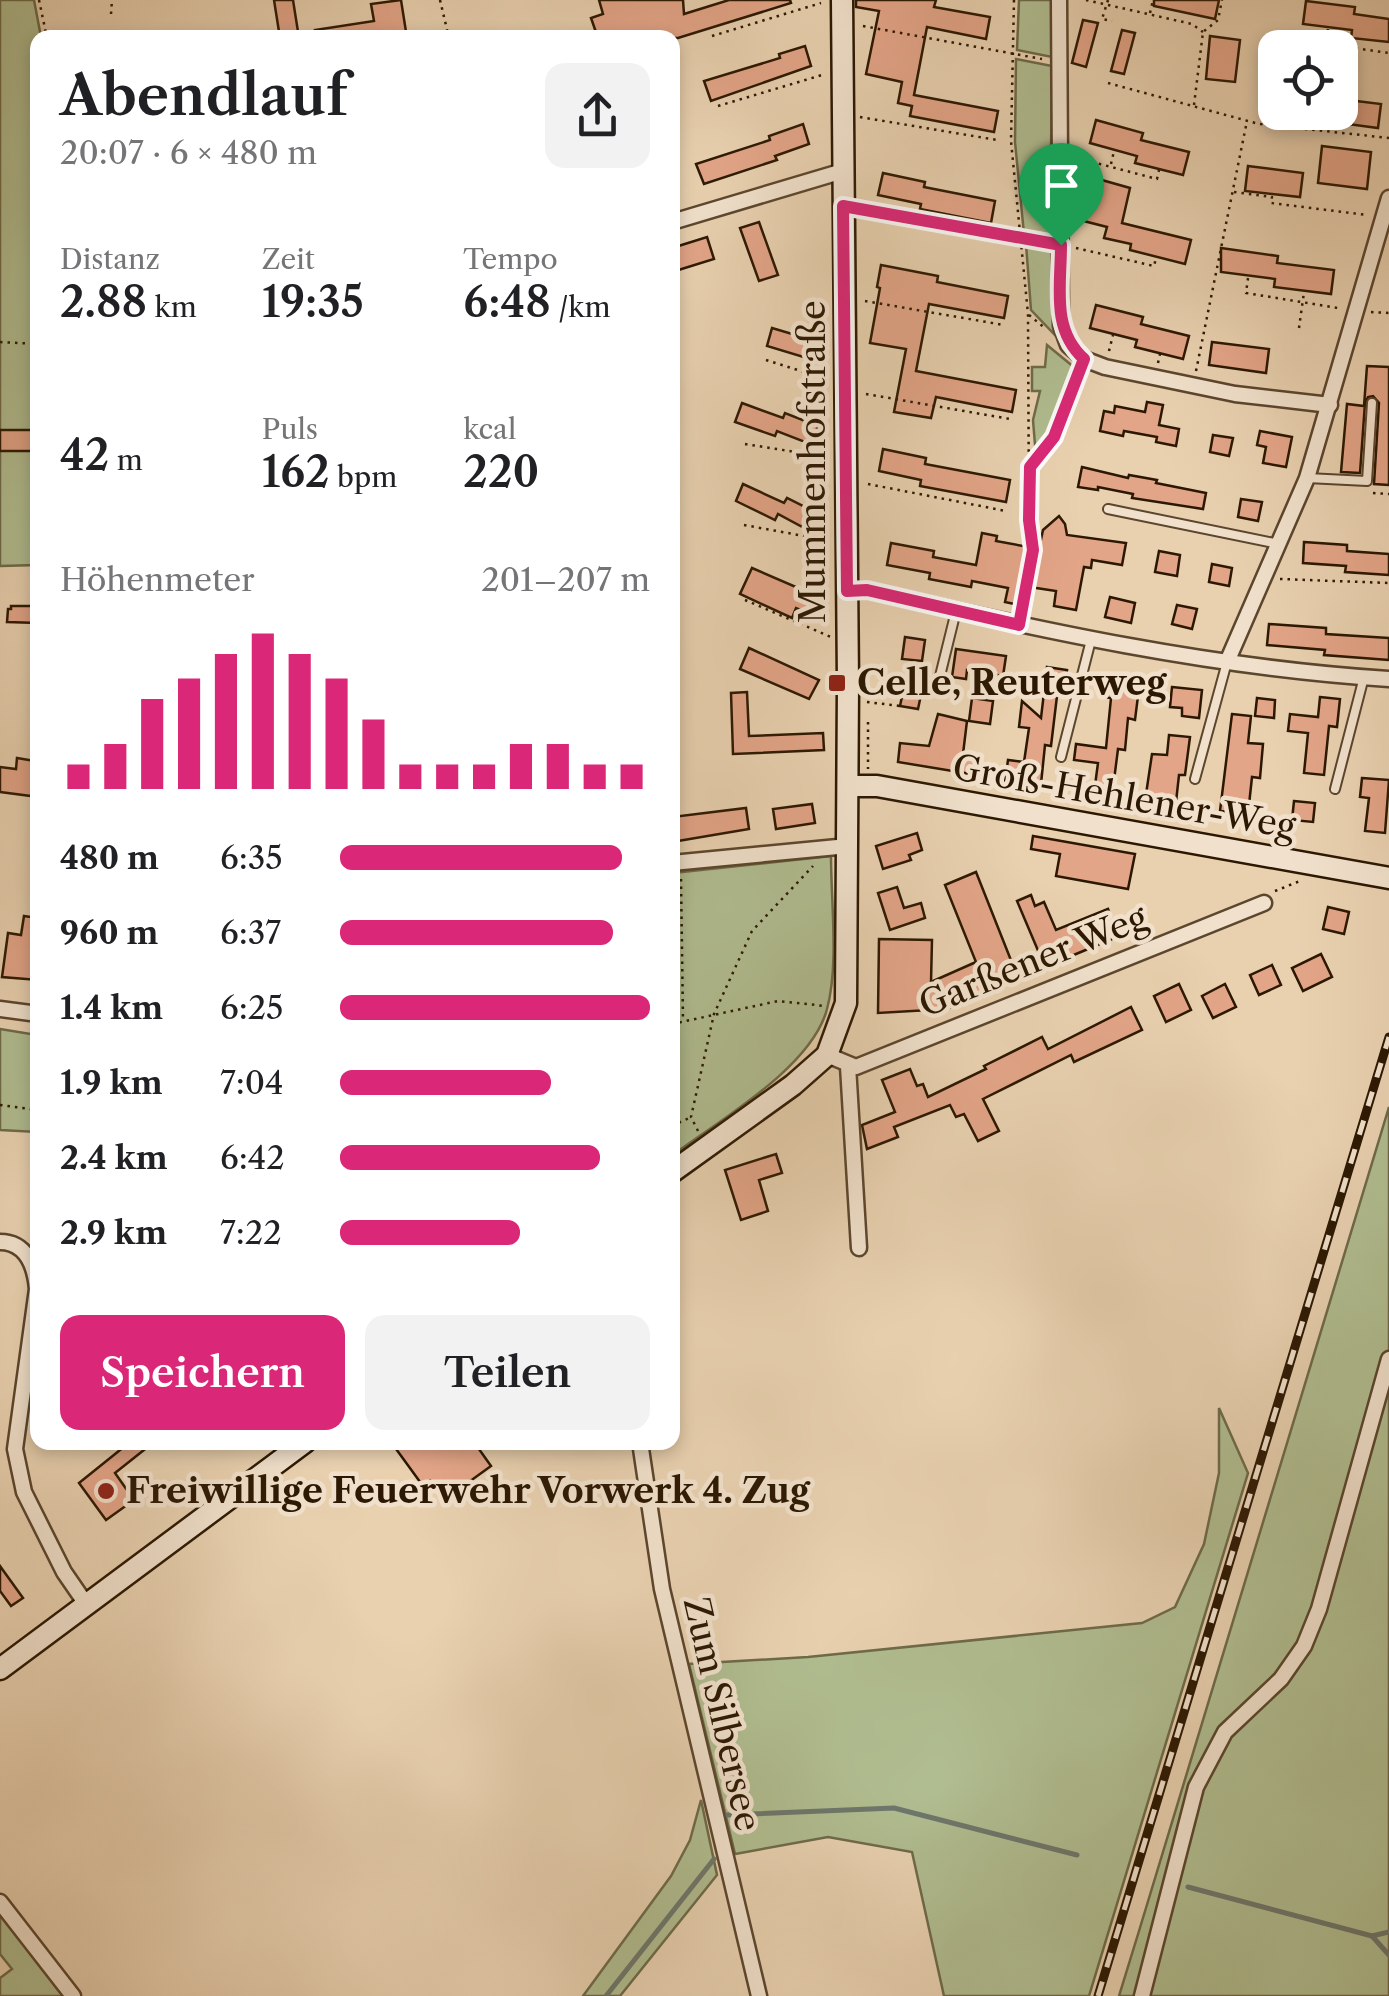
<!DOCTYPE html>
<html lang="de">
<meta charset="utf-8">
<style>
:root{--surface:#fff;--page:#f2f2f2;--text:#202124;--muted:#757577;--accent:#db2777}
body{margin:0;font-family:"Libre Caslon Text",serif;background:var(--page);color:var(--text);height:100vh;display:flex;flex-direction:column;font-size:38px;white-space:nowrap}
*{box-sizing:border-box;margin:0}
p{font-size:32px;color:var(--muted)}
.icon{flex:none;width:55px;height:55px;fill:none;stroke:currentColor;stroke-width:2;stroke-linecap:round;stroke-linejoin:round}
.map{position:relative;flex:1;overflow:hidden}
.sheet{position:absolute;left:30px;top:30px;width:650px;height:1420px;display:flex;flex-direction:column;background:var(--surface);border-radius:20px;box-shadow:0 5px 15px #0003}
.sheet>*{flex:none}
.tools{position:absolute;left:1258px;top:30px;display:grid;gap:20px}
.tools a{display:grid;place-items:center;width:100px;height:100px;border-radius:20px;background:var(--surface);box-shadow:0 5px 15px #0003;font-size:50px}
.pin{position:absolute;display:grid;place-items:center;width:85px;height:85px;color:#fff;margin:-102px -42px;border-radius:50% 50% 50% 0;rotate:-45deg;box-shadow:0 0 10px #0007}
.pin .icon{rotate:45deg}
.round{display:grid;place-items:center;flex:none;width:105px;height:105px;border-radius:20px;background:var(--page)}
.summary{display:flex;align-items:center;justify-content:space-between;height:170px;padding:0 30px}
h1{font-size:55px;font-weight:600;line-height:75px}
.stats{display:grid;grid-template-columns:repeat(3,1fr);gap:15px;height:170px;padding:10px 30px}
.stats div{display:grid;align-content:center}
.stats b{font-size:42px;font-weight:600}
.stats small{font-size:28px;font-weight:400}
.stats p{font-size:28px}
.chart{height:280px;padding:20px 30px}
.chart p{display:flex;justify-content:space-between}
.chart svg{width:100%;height:180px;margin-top:10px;stroke:var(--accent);stroke-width:6}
.action{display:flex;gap:20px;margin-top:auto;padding:20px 30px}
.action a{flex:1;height:115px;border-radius:20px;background:var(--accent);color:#fff;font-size:40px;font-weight:600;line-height:115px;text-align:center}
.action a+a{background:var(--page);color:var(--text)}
ul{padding:0 30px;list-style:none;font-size:32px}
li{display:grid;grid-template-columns:160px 120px 1fr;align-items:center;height:75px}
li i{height:25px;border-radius:12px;background:var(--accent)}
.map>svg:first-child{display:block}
</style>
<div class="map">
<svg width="1389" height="1996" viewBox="0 0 1389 1996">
<rect width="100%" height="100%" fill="#e9d1b0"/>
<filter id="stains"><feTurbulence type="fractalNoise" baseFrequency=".002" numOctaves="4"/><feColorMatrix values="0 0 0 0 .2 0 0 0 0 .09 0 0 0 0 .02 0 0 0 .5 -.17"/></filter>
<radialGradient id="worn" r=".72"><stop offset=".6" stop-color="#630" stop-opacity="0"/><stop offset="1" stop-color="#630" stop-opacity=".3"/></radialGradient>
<g fill="#b0bd90" stroke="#6e6a49" stroke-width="2.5">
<polygon points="0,0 34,0 41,37 38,38 37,565 0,566"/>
<polygon points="1019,0 1052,0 1052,57 1017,50"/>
<polygon points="1016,59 1052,66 1050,239 1024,234 1015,142"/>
<polygon points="1026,244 1051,249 1054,334 1031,310"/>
<polygon points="1047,345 1075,368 1049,435 1036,457 1033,420 1040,391 1032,391 1032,367 1045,367"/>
<path d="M831,856c0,47 8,109 -4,153 -15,58 -107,111 -154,146l-1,-146 5,-1 -4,-135z"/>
<polygon points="0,1029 37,1035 37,1132 0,1130"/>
<polygon points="1389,1107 1389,1996 1119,1996 1139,1931"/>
<polygon points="1219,1408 1248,1473 1089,1996 944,1996 912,1852 828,1837 735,1854 689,1664 808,1657 1142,1623 1175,1607 1204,1544 1219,1473"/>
<polygon points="701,1800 717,1875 620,1996 583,1996 671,1876 690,1840"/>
<polygon points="0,1912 65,1996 0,1996 0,1978 12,1969 0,1954"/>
</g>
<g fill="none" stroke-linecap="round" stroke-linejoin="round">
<g stroke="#6d776b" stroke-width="5">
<polyline points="727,1815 894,1808 1077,1855"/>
<polyline points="1188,1887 1372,1936 1389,1932"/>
<polyline points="1372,1936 1389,1955"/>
<polyline points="606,1996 714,1859"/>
</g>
</g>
<g fill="#e3a588" stroke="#2c1802" stroke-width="2.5">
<polygon points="274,0 293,0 299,38 280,38"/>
<polygon points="401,0 407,38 316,38 315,30 374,21 371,4"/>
<polygon points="599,0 683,0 684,14 729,0 790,0 791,3 678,38 598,38 591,18 603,14"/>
<polygon points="856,0 936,0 934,7 990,17 986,39 927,27 914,95 998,111 994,132 910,116 912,106 898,103 902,82 866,74 879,11 856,7"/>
<polygon points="1154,0 1219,0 1215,19 1154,6"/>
<polygon points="1306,1 1355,7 1354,14 1389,19 1389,42 1351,38 1352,30 1303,24"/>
<polygon points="1083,20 1098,23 1086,67 1072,63"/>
<polygon points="1122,30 1135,33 1124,74 1111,71"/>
<polygon points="1210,36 1240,40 1235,82 1206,79"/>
<polygon points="805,46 811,66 711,101 704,81 780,58 779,54"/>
<polygon points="1340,99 1381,104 1378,128 1340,123"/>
<polygon points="1096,120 1143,133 1141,140 1189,152 1183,175 1135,163 1137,156 1090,143"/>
<polygon points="803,124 809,144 775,156 777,160 704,184 696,164 770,140 769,136"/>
<polygon points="1322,146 1371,152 1367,189 1318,183"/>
<polygon points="1248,166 1303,173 1300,197 1245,191"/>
<polygon points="883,173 925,182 924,187 995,201 991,223 920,209 921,204 878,195"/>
<polygon points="1084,175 1130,188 1122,223 1191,240 1185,264 1130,250 1131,244 1104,238 1107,227 1072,218"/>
<polygon points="759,222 778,275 759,281 740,228"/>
<polygon points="707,237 714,259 672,272 672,248"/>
<polygon points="1221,248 1278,256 1277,263 1334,270 1331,294 1274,287 1275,279 1221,272"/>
<polygon points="881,265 938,276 937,282 1008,296 1004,318 929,304 916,371 1016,390 1012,412 936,397 931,418 894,412 906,349 870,343 880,288 877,287"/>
<polygon points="1096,305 1143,317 1141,324 1189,336 1183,359 1135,347 1137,340 1090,328"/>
<polygon points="772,328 816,341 810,359 767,346"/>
<polygon points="1212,342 1269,349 1266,373 1209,365"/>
<polygon points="1367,366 1389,367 1389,485 1374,484 1379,403 1373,396 1368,397 1365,403 1360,473 1341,472 1347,404 1364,406"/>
<polygon points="1147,402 1163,405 1159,425 1179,429 1176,446 1156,442 1157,437 1124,431 1123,436 1100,431 1104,411 1114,413 1115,406 1145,412"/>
<polygon points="742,403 783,418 785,413 818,426 810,444 777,431 775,436 735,422"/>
<rect x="0" y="430" width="38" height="21"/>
<polygon points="1260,431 1292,437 1286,467 1263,463 1266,447 1257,445"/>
<polygon points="1213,435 1233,438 1229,456 1210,452"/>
<polygon points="883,449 926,458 925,464 1010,480 1006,502 920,486 921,480 879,471"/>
<polygon points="1082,467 1128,478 1129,475 1157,480 1156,483 1206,493 1203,509 1132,498 1133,494 1098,487 1098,490 1078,487"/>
<polygon points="743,484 784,503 787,498 817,513 808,530 778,514 775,520 736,501"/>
<polygon points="1241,499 1262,502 1258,521 1238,517"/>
<polygon points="1059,516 1065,524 1067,535 1126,543 1122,565 1092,560 1091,568 1084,567 1076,610 1054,606 1056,591 1023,586 1019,605 1005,602 1008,588 972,581 971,587 929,579 930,573 887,565 891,543 934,551 933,557 976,565 982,533 997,536 996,541 1039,549 1043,530"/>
<polygon points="1304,542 1347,545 1347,551 1389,554 1389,575 1345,572 1346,566 1303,563"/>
<polygon points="1159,551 1180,555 1177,576 1155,572"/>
<polygon points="1212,564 1232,568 1229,586 1209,582"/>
<polygon points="752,568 819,597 811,614 796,608 792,618 740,594"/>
<polygon points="1110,597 1135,603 1131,623 1105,617"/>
<polygon points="1177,605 1197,609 1192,629 1172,624"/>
<polygon points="11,606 38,606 38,623 7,622 8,609 11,609"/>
<polygon points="1269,624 1326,628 1326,634 1389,638 1389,660 1324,655 1325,650 1267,645"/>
<polygon points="905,637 925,640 922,661 902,659"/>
<polygon points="749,648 819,680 809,699 740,669"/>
<polygon points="956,649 1006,656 1003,676 967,670 966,679 952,677"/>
<polygon points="1047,667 1067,670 1064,697 1057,696 1051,746 1045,745 1041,784 1005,781 1008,760 1024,762 1029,728 1019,727 1022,701 1041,718"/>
<polygon points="1106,676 1140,680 1135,720 1128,718 1125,750 1118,749 1112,796 1094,793 1098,763 1074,760 1076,744 1106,748 1111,698 1103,697"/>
<polygon points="904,687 922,690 918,709 900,706"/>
<polygon points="1172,687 1202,690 1199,718 1182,716 1182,708 1170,707"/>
<polygon points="747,692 749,736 823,733 824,750 733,754 731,693"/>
<polygon points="1320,697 1340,699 1337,727 1329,726 1324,775 1304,773 1308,733 1288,731 1290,714 1318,717"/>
<polygon points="972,698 993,701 990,724 969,721"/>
<polygon points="1257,698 1275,700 1274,718 1255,716"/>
<polygon points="938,714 967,721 963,754 979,756 977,775 898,762 900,743 929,746"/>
<polygon points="1232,714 1251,716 1248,743 1263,744 1260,778 1252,777 1248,814 1220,811"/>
<polygon points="1169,735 1190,737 1185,775 1179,775 1175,811 1155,809 1155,802 1145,801 1152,754 1167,755"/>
<polygon points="17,758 35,761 31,796 0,792 0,767 16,769"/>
<polygon points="1362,778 1389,780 1385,833 1365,831 1369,798 1360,797"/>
<polygon points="1294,801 1315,803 1313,822 1292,820"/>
<polygon points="812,804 815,823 776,829 773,809"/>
<polygon points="746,808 749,829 672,842 672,817"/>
<polygon points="917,833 922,850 909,855 911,860 883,869 876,846"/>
<polygon points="1033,836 1135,854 1128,889 1056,876 1060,854 1031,849"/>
<polygon points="976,872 1018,978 947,1009 878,1013 879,939 932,940 931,982 976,962 945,885"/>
<polygon points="897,887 904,908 921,903 925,918 890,930 878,893"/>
<polygon points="1031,895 1035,906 1044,902 1056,930 1108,909 1114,924 1126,919 1131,931 1045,967 1017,901"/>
<polygon points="1328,907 1349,912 1344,934 1323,929"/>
<polygon points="24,916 38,918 38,980 2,977 8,933 21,935"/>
<polygon points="1321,954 1332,977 1303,991 1292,968"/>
<polygon points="1272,965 1281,985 1259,995 1250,975"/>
<polygon points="1179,984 1191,1010 1166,1022 1154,996"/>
<polygon points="1225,984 1236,1007 1213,1018 1202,996"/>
<polygon points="1131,1007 1142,1030 1074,1062 1071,1055 983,1099 999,1131 978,1141 964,1114 956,1117 950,1105 894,1127 898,1137 867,1149 862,1125 895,1112 882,1080 910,1069 917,1086 923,1084 928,1097 986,1069 984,1066 1042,1037 1048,1049"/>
<polygon points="776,1154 782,1173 759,1180 768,1211 741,1220 725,1170"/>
<polygon points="130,1442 154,1442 115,1473 134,1500 106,1520 79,1483"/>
<polygon points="391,1442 474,1442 491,1466 444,1500 430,1481 423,1486"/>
<polygon points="0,1566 23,1598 11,1606 0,1591"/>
</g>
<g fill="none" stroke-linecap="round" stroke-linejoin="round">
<g stroke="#5b462e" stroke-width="12">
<g id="lane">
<polyline points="1307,478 1367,481 1372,403"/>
<polyline points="1108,509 1279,544"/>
<polyline points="939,680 956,611"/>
<polyline points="1061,757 1091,640"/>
<polyline points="1195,779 1227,662"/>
<polyline points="1335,789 1364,677"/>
</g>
</g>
<g stroke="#5b462e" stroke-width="19">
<g id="street">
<polyline points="1059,0 1061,326 1068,345 1084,359 1105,367 1235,394 1330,405"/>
<polyline points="672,222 843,171"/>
<path d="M847,591l20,-1c172,40 345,78 522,89"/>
<polyline points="1227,662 1307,478 1389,198"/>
<polyline points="672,863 848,846"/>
<polyline points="0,1009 38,1014"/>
<polyline points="827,1055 856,1067 1264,903"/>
<polyline points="848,1066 859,1248"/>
<path d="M0,1242c27,0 35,25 37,47l-22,160 9,43 40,80 22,32"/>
<polyline points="640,1442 662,1589 759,1996"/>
<polyline points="0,1902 73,1996"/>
<polyline points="1142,1996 1196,1787 1225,1732 1281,1679 1304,1646 1319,1609 1389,1359"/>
</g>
</g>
<g stroke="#2c1802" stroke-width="25">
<g id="secondary">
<polyline points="848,786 877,786 1389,878"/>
<polyline points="672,1172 793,1085 827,1055 846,1003 848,684 842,0"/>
<polyline points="0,1669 305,1442"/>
</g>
</g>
<g stroke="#2c1802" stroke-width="2.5" stroke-dasharray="2.5 5" stroke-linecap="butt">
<polyline points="39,0 47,38"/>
<polyline points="440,0 449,38"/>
<polyline points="1014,0 1011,141 1028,314 1029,521 1033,550 1022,609"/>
<polyline points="1086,0 1192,24 1203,32"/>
<polyline points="1108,0 1102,19 1112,21"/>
<polyline points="1150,13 1153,0"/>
<polyline points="111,14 112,0"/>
<polyline points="863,26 1042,59"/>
<polyline points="1328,29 1326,44 1389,53"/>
<polyline points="712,36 821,3"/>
<polyline points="1108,83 1259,124 1389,138"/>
<polyline points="1194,105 1203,32 1218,20 1222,0"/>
<polyline points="718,106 822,75"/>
<polyline points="860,117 997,140"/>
<polyline points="1303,127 1305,112"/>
<polyline points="1077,158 1157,179 1159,170"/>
<polyline points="1111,164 1114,151"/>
<polyline points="1234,192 1272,197 1271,203 1367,215"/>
<polyline points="864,210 1044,242"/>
<polyline points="1076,248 1154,266 1156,258"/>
<polyline points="1248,278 1246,293 1338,308"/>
<polyline points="865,301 1004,325"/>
<polyline points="1371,312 1389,313"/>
<polyline points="1029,315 1046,329"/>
<polyline points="1299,328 1304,292"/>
<polyline points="0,342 38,344"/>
<polyline points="1109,351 1113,335"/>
<polyline points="766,360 826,379"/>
<polyline points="1158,363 1160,354"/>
<polyline points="1196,371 1247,121"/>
<polyline points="866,394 1010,419"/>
<polyline points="745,444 827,457"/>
<polyline points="1033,465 1054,437 1078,375"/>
<polyline points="868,484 1006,511"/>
<polyline points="1373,493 1389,494"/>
<polyline points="744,525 826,540"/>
<polyline points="1280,579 1389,583"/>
<polyline points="745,600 831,637"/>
<polyline points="867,702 900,706"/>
<polyline points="868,722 868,769"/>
<polyline points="681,879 683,1021"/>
<polyline points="1275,891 1300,881"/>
<polyline points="672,1024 778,1001 825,1006"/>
<polyline points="0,1105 38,1110"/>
<polyline points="672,1126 689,1118"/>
<polyline points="698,1131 691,1117 714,1014 752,931 813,866"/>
</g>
<use href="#lane" stroke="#f1e1cc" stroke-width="8"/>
<use href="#street" stroke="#f1e1cc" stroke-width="14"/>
<use href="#secondary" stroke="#f1e1cc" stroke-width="20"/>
<g stroke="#2c1802" stroke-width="9">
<polyline id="rail" points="1098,1996 1389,1037"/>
</g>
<use href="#rail" stroke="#f1e1cc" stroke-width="5" stroke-dasharray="15" stroke-linecap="butt"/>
</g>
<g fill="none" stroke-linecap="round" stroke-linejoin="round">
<g stroke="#fff" stroke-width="20">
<path id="route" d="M843,206l218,39c0,42 -10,84 23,114l-30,78 -24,30 -1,53 4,30 -14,75 -152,-35 -20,1z"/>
</g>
<use href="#route" stroke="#db2777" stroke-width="12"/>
</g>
<g fill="#8f2418" stroke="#f1e1cc" stroke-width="4">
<rect x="827" y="673" width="20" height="20" rx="5"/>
<circle cx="106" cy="1491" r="10"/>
</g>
<g text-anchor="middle" stroke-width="9" stroke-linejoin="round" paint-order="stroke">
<g font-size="35" fill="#2c1802" stroke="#f1e1cc">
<text transform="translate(813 462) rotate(-90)" y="12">Mummenhofstraße</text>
<text transform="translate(1124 797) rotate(10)" y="12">Groß-Hehlener-Weg</text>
<text transform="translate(1033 961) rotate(-22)" y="12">Garßener Weg</text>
<text transform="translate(722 1714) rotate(77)" y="12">Zum Silbersee</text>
</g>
<g font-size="35" font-weight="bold" fill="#2c1802" stroke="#f1e1cc" text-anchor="start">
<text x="857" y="695">Celle, Reuterweg</text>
<text x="126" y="1503">Freiwillige Feuerwehr Vorwerk 4. Zug</text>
</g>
</g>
<rect width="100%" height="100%" filter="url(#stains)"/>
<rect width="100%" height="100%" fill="url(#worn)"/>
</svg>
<div class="tools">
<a><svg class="icon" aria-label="locate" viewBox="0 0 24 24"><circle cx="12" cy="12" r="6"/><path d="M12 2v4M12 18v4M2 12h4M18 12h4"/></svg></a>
</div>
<div class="pin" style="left:1061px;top:245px;background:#1e9e55"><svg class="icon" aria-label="arrive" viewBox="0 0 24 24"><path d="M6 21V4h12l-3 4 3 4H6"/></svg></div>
<section class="sheet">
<div class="summary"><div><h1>Abendlauf</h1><p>20:07 · 6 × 480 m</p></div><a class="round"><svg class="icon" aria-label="share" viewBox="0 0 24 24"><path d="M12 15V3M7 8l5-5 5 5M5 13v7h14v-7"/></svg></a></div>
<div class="stats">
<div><p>Distanz</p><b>2.88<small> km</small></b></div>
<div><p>Zeit</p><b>19:35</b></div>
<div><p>Tempo</p><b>6:48<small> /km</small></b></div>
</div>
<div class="stats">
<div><b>42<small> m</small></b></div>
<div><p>Puls</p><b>162<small> bpm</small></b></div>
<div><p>kcal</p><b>220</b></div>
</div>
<div class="chart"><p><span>Höhenmeter</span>201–207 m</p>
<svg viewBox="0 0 160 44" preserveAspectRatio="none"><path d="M5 44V38M15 44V33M25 44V22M35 44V17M45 44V11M55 44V6M65 44V11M75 44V17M85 44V27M95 44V38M105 44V38M115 44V38M125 44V33M135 44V33M145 44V38M155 44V38"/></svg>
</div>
<ul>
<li><b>480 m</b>6:35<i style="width:91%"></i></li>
<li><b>960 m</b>6:37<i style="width:88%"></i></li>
<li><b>1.4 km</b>6:25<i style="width:100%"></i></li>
<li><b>1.9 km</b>7:04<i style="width:68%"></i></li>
<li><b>2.4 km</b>6:42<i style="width:84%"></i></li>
<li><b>2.9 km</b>7:22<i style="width:58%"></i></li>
</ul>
<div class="action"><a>Speichern</a><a>Teilen</a></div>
</section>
</div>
